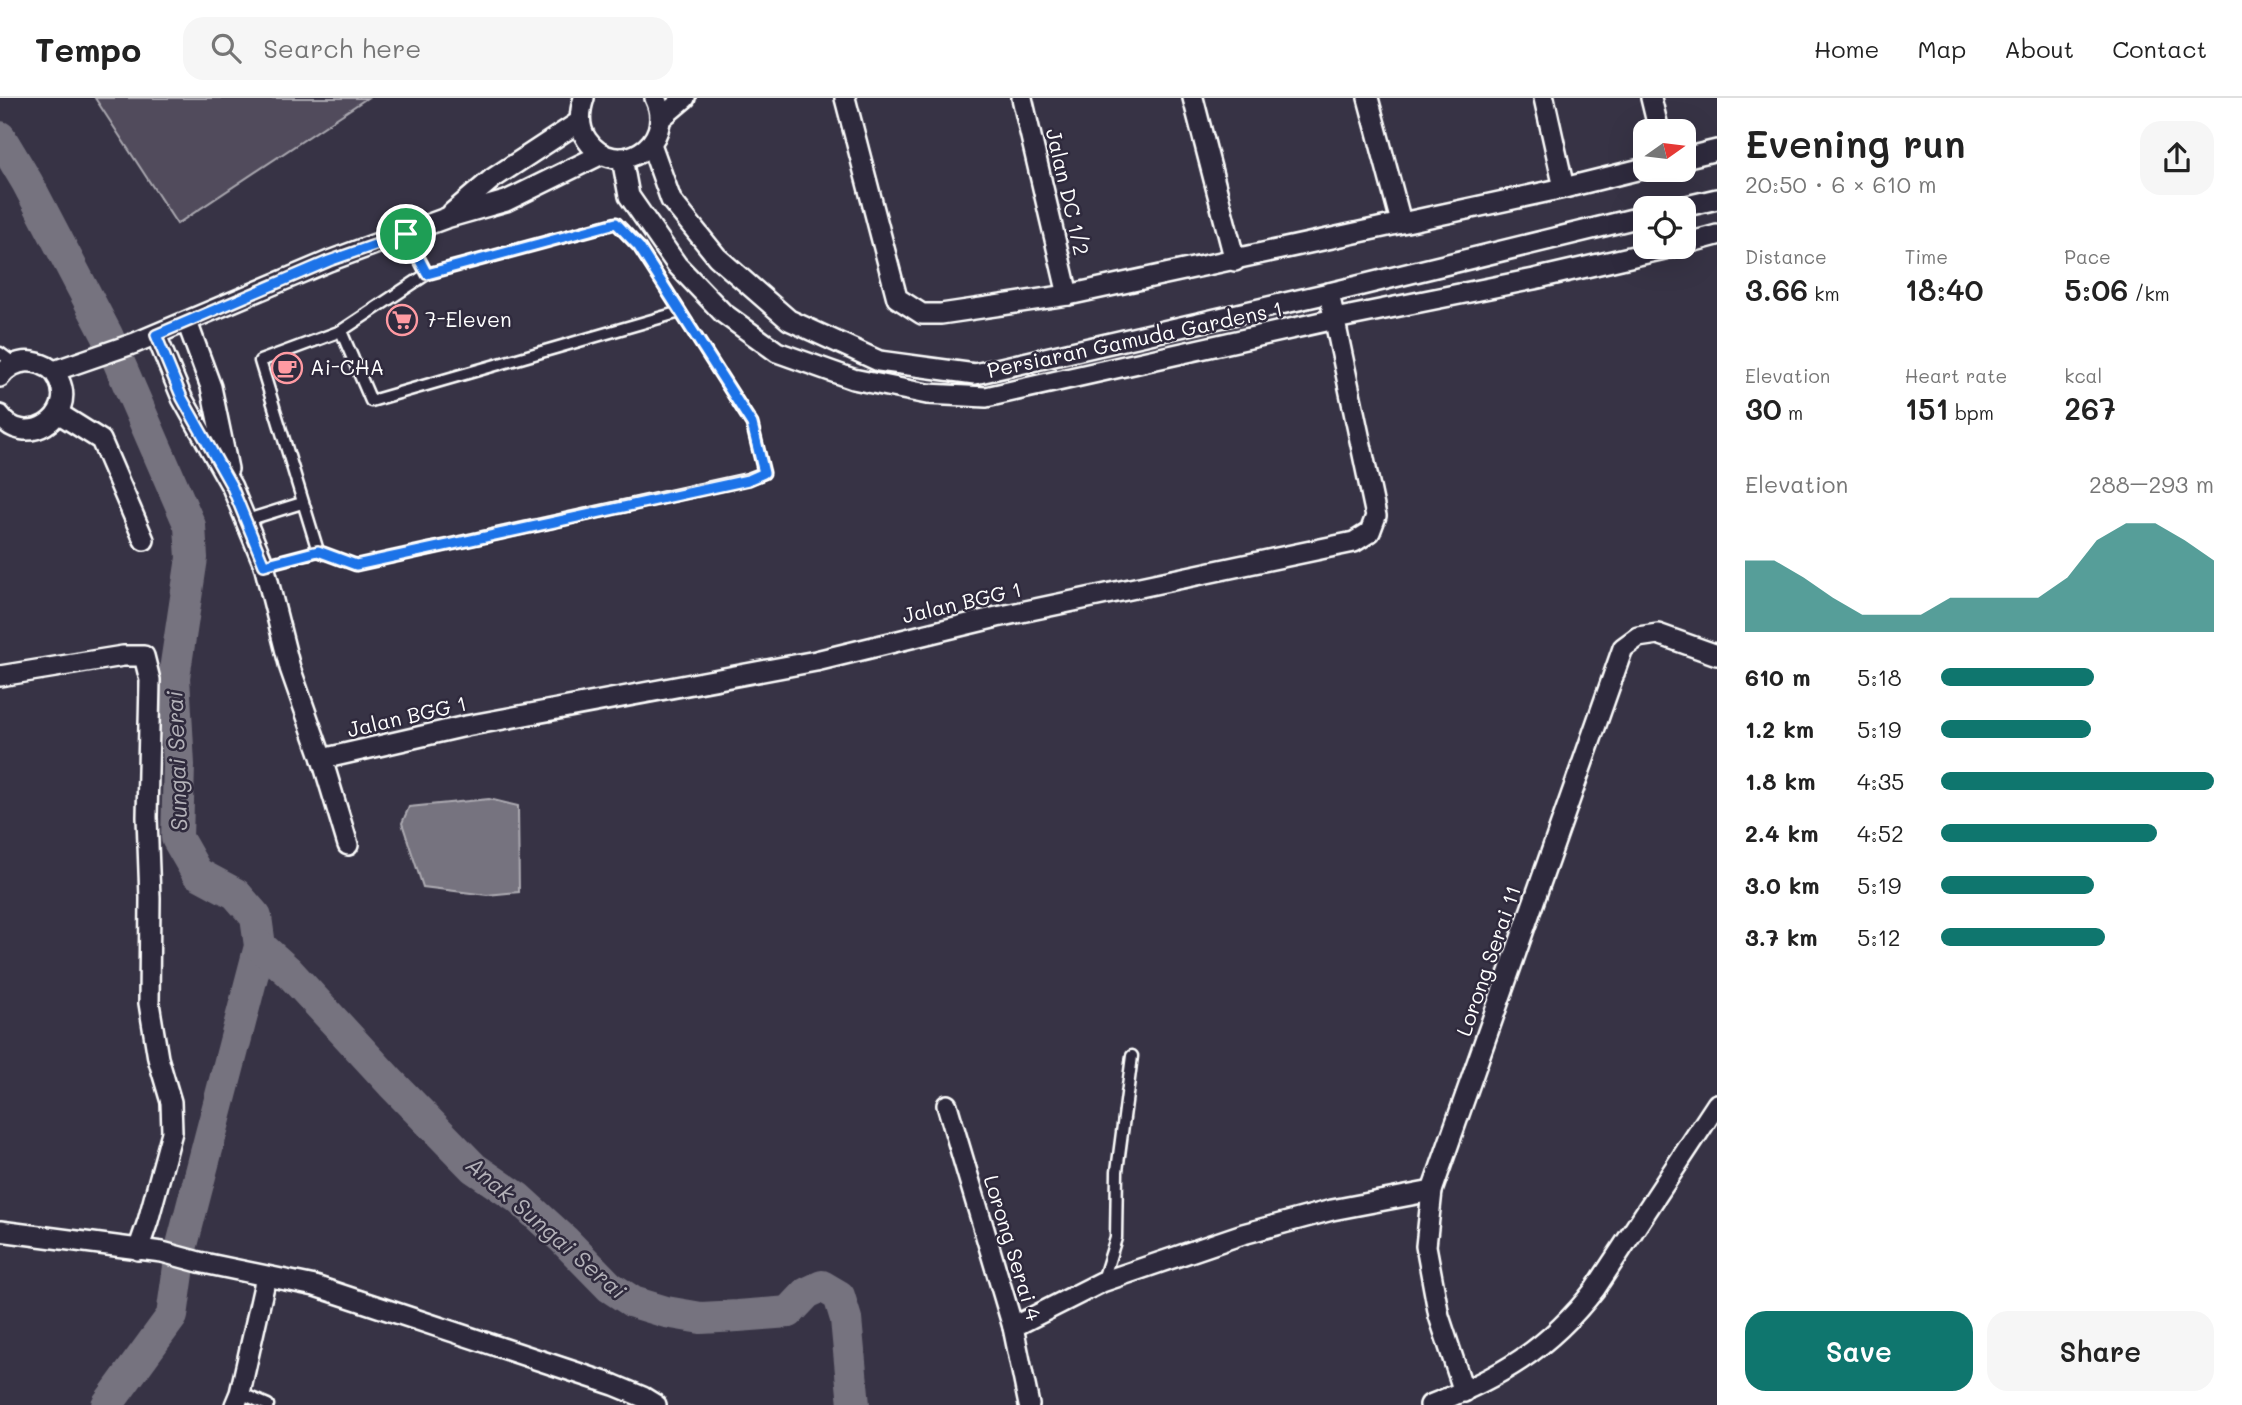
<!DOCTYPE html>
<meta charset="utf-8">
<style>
:root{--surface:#fff;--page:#f6f6f6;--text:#222;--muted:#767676;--line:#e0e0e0;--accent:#0f766e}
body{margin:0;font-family:Mali,sans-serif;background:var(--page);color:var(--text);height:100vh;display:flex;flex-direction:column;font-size:26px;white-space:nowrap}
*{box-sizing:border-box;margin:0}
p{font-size:23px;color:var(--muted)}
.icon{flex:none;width:38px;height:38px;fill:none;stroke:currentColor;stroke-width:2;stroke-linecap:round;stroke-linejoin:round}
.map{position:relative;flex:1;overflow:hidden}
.details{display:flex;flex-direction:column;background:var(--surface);width:525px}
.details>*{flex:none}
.needle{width:46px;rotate:76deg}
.controls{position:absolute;left:1633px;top:21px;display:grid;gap:14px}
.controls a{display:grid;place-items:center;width:63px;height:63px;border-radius:14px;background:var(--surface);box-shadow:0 7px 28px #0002;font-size:35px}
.pin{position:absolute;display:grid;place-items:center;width:60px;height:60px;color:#fff;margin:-30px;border:4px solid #fff;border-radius:50%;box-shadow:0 2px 7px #0007}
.round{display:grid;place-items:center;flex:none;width:74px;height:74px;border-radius:21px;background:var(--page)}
.headline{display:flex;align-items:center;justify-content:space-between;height:119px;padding:0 28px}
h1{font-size:38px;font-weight:600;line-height:52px}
.stats{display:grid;grid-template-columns:repeat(3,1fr);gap:10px;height:119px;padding:7px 28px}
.stats div{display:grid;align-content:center}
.stats b{font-size:30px;font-weight:600}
.stats small{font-size:19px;font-weight:400}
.stats p{font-size:19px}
.chart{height:196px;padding:14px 28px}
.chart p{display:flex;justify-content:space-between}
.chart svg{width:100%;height:126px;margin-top:7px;fill:var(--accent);opacity:.7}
.cta{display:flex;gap:14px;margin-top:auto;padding:14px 28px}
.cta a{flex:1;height:80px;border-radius:21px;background:var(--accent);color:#fff;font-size:28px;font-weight:600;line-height:80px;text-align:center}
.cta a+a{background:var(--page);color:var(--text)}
ul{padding:0 28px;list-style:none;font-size:23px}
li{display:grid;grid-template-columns:112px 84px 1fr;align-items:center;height:52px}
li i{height:18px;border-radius:9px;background:var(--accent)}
header{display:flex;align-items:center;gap:42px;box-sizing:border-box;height:98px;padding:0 35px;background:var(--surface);border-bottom:2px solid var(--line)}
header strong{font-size:33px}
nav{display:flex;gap:38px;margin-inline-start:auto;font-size:24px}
.search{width:490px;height:63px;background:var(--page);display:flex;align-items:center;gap:18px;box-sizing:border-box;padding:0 24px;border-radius:21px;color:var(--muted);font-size:26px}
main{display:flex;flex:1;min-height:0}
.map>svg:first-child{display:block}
</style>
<header>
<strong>Tempo</strong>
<div class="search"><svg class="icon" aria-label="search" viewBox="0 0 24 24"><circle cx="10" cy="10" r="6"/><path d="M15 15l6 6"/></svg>Search here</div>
<nav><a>Home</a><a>Map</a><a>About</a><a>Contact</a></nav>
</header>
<main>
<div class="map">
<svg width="1717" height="1307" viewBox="0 0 1717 1307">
<rect width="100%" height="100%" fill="#373345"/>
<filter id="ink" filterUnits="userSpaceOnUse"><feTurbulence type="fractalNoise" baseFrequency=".0143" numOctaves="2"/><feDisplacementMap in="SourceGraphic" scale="14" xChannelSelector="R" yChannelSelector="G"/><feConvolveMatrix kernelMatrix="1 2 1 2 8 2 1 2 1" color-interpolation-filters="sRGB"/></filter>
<g filter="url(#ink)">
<polygon fill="#514c5c" stroke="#a8a6ae" stroke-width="2" points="95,0 367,0 177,126"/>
<polygon fill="#76737f" stroke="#adabb2" stroke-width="2" points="489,701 518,708 519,794 487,797 423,789 402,725 409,709"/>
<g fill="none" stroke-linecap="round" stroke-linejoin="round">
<g stroke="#76737f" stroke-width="32">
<polyline points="0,39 27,84 107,237 190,428 192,460 174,579 179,667 177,740 197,775 236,796 256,819 260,848 182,1147 172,1218 107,1307"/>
<polyline points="260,848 289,874 392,986 474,1070 518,1100 564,1142 610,1189 633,1204 666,1214 701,1220 738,1218 789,1214 807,1195 822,1188 839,1198 846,1221 854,1307"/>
</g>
<g stroke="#fff" stroke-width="15">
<g id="lane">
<polyline points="406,136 427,176"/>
<polyline points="341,233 371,303 680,214"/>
<polyline points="0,255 15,266"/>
<polyline points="247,422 302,405"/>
<polyline points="264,467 318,453 356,467 748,381 764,375 752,326 639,149 616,125 427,176 341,233 260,263 318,453"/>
<polyline points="1103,1182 1116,1140 1117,1073 1132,958"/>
<polyline points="240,1295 268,1307"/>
</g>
</g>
<g stroke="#fff" stroke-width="24">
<g id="street">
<path d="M584,0c-5,15 -6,29 3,42 29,42 91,4 68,-42"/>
<polyline points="845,0 897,200 922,216 941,216 1068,197 1564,90 1645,70"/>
<polyline points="1022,0 1068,197"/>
<polyline points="1193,0 1235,163"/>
<polyline points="1368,0 1401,124"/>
<polyline points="1544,0 1564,90"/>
<polyline points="1651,0 1659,33"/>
<polyline points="660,21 685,0"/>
<polyline points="651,46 671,102 717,159 789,222 879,263 975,276 1329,195 1645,118"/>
<polyline points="622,60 629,98 677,167 723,215 777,254 853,281 927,296 986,299 1335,221 1534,181 1673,149"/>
<polyline points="1684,60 1717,52"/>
<polyline points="1678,110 1717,101"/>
<polyline points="452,115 492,81 579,24"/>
<polyline points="1684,146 1717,137"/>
<polyline points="187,224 211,289 228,371"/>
<polyline points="156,237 182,300 232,389 264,467 290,570 322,661 348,747"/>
<polyline points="54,273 135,245 329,163 446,120 506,103 602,56"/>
<path d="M0,279c8,-11 19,-17 33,-15 12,2 21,7 26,18 18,38 -35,70 -59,35"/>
<polyline points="58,315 101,342 144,442"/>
<polyline points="0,578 123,558 144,558 150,582 147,719 150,800 149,905 158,960 171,1004 172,1034 148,1123 138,1152"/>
<polyline points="322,661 466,628 816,563 997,519 1354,444 1370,434 1376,418 1329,195"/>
<polyline points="947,1007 1013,1229 1029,1307"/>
<polyline points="0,1133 162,1154 199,1164 315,1188 614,1287 643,1299 656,1307"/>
<polyline points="1013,1229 1102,1184 1243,1136 1332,1112 1432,1093"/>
<polyline points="1464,1294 1439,1218 1426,1148 1432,1093 1623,550 1638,539 1658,536 1717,557"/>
<polyline points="235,1307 240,1295 266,1179"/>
<path d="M1430,1307c69,-27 119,-56 165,-116l122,-185"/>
</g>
</g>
<use href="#lane" stroke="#2f2a3d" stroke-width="10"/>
<use href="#street" stroke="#2f2a3d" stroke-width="19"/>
</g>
</g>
<g fill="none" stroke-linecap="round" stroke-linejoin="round" filter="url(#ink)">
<g stroke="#fff" stroke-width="14">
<polygon id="route" points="616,125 639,149 752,326 764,375 748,382 356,467 318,453 264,467 232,389 182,300 156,237 329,163 406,136 427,176"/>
</g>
<use href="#route" stroke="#1a73e8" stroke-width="9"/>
</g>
<defs>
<g id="supermarket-ring" transform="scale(1.575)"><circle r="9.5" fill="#2f2a3d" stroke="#ff9aa2" stroke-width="1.5"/><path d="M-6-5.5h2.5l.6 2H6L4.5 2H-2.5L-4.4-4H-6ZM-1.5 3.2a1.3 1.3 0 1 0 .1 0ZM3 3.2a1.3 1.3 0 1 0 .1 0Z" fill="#ff9aa2"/></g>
<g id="cafe-ring" transform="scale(1.575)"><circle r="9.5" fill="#2f2a3d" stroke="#ff9aa2" stroke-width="1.5"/><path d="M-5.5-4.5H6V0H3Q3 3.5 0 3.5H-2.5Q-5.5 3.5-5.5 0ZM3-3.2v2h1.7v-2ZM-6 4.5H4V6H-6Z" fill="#ff9aa2"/></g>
</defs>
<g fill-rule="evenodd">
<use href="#supermarket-ring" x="402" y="222"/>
<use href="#cafe-ring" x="287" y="270"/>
</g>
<g text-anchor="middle" stroke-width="5" stroke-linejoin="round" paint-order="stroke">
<g font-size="21" fill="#fff" stroke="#2f2a3d">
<text transform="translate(1067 94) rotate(77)" y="7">Jalan DC 1/2</text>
<text transform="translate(1135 242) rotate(-12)" y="7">Persiaran Gamuda Gardens 1</text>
<text transform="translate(962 505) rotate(-13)" y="7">Jalan BGG 1</text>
<text transform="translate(407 619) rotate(-13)" y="7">Jalan BGG 1</text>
<text transform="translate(1489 863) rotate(-71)" y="7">Lorong Serai 11</text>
<text transform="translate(1012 1150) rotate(73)" y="7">Lorong Serai 4</text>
</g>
<g font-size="21" fill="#fff" stroke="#2f2a3d" text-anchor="start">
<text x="425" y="229">7-Eleven</text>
<text x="310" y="277">Ai-CHA</text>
</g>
<g font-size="23" font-style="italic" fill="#b4b2b9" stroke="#2f2a3d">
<text transform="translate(177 663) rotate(-92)" y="8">Sungai Serai</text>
<text transform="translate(546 1130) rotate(41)" y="8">Anak Sungai Serai</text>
</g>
</g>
</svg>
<div class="controls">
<a><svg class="needle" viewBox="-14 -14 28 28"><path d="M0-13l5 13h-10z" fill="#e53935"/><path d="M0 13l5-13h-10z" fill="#767676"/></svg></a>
<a><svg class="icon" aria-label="locate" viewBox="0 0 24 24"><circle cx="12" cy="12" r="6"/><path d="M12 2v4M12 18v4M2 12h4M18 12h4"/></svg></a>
</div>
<div class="pin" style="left:406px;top:136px;background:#1e9e55"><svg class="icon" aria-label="arrive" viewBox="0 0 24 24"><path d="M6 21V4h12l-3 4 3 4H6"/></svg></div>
</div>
<section class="details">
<div class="headline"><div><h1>Evening run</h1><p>20:50 · 6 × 610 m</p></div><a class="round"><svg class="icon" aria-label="share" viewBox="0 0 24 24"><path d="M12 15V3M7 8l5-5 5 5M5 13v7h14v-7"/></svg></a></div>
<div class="stats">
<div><p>Distance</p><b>3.66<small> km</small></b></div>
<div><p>Time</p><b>18:40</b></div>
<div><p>Pace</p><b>5:06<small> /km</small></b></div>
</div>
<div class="stats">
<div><p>Elevation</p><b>30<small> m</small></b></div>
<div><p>Heart rate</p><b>151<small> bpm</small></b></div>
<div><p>kcal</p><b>267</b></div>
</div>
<div class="chart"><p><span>Elevation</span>288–293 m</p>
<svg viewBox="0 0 160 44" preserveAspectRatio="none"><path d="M0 44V19L10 19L20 25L30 32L40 38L50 38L60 38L70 32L80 32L90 32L100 32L110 25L120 12L130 6L140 6L150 12L160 19V44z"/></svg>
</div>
<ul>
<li><b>610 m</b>5:18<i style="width:56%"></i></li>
<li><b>1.2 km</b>5:19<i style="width:55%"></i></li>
<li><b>1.8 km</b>4:35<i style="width:100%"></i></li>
<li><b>2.4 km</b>4:52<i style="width:79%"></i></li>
<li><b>3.0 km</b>5:19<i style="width:56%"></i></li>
<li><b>3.7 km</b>5:12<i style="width:60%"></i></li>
</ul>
<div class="cta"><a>Save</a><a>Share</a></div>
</section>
</main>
